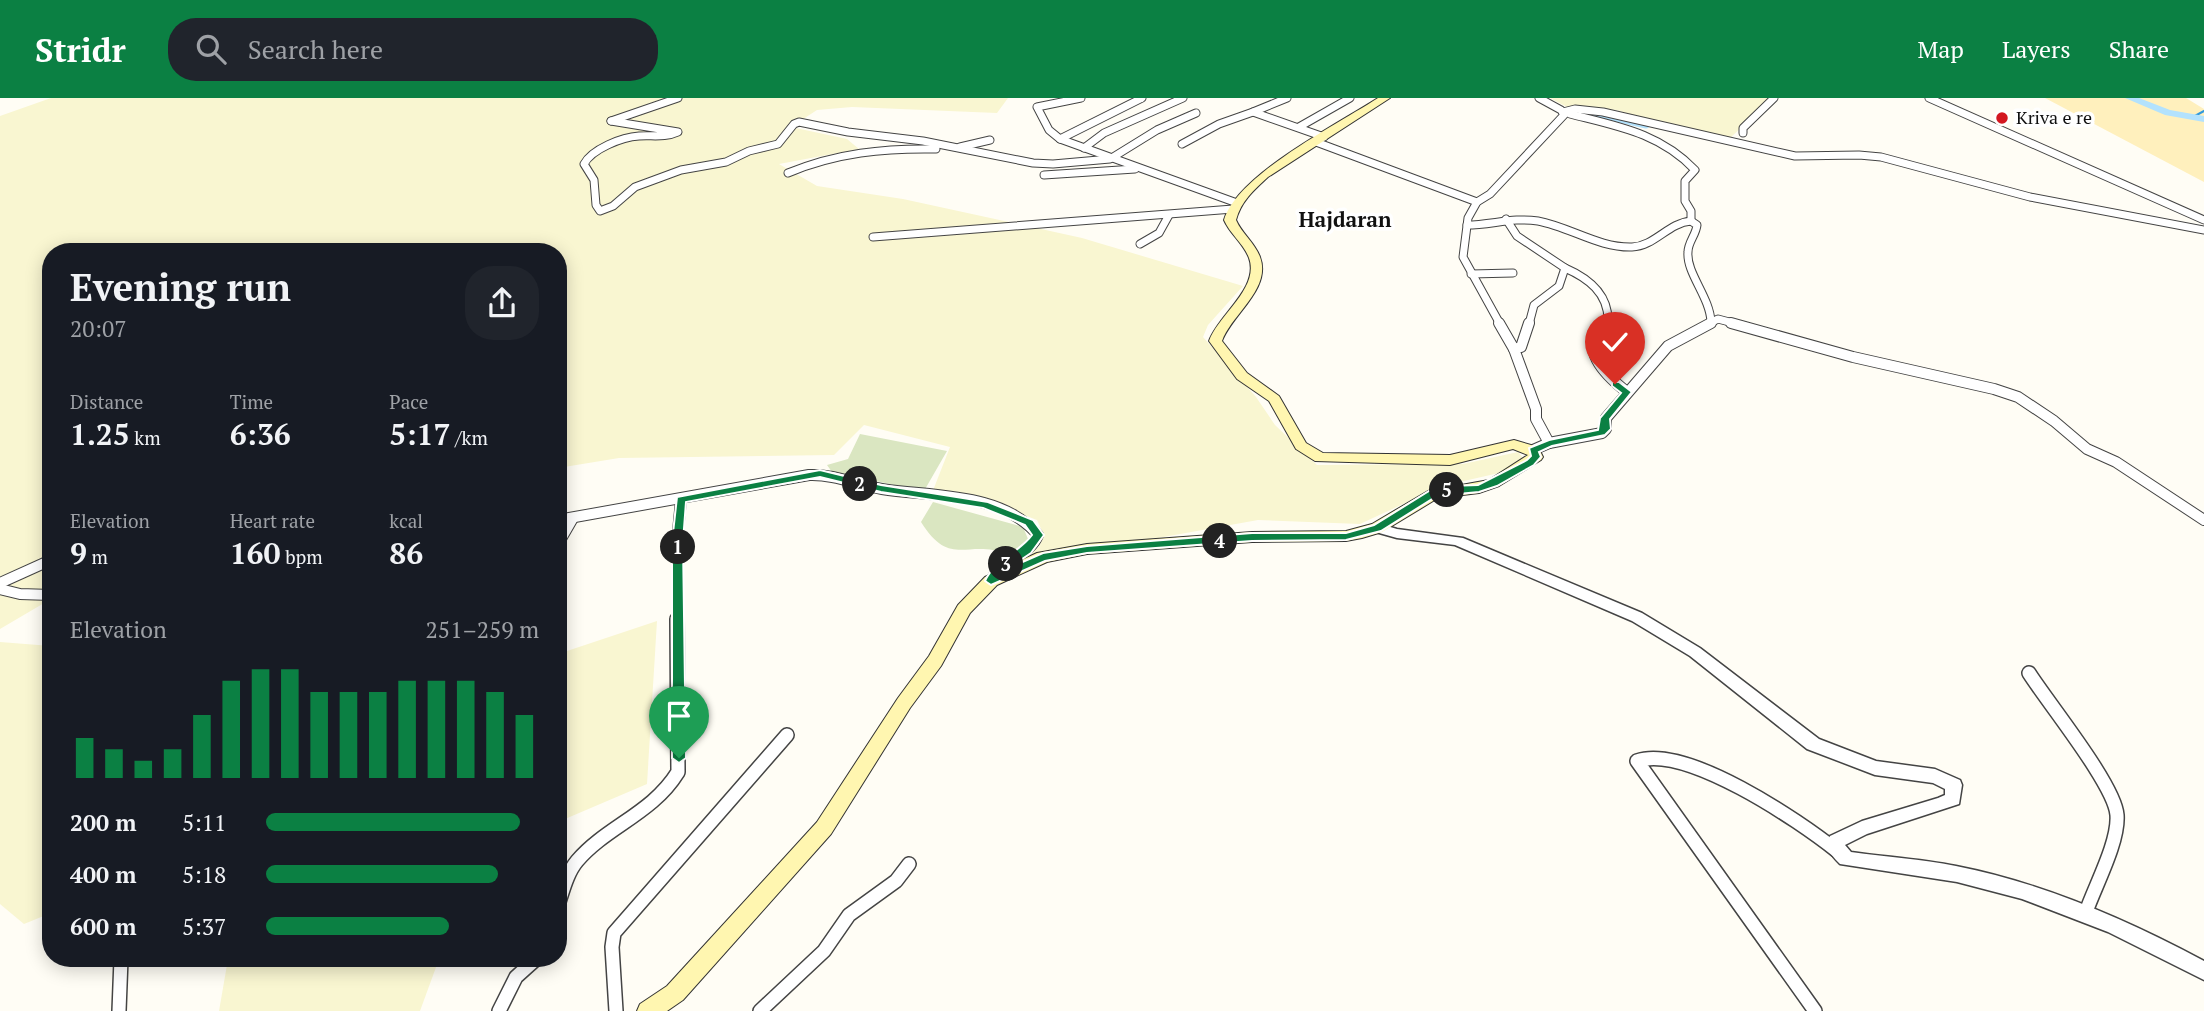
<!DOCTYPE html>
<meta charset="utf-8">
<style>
:root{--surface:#171b24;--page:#20242c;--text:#f1f3f6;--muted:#9ea1a6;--accent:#0b8043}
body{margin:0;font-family:"PT Serif",serif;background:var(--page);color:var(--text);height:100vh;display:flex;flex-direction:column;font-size:26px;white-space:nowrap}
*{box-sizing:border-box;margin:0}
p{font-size:23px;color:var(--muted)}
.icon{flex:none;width:38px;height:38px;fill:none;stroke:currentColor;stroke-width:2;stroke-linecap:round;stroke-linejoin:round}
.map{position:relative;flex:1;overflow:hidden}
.details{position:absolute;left:42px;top:145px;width:525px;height:724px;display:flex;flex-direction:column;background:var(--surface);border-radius:28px;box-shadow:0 4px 18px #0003}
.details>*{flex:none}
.pin{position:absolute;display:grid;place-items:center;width:60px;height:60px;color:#fff;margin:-72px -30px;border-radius:50% 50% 50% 0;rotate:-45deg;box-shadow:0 0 7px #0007}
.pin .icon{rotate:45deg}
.km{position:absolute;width:35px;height:35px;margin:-18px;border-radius:50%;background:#222;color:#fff;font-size:19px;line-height:35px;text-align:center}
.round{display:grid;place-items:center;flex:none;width:74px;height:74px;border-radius:28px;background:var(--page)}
.headline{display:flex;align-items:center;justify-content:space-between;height:119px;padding:0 28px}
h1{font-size:38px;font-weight:800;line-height:52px}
.metrics{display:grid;grid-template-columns:repeat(3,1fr);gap:10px;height:119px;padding:7px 28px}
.metrics div{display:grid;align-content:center}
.metrics b{font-size:30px;font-weight:800}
.metrics small{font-size:19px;font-weight:400}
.metrics p{font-size:19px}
.chart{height:196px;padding:14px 28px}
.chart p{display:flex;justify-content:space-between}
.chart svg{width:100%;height:126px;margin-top:7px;stroke:var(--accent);stroke-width:6}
ul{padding:0 28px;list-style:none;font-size:23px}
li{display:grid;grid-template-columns:112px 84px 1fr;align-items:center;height:52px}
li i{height:18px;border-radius:9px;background:var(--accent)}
header{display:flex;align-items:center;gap:42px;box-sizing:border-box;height:98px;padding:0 35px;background:var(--accent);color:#fff}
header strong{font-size:33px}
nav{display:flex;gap:38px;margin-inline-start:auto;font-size:24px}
.search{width:490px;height:63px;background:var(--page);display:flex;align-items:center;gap:18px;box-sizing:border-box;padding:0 24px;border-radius:28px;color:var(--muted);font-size:26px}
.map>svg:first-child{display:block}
</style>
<header>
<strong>Stridr</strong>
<div class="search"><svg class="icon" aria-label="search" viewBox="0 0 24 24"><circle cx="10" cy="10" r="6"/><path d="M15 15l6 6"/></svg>Search here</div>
<nav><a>Map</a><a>Layers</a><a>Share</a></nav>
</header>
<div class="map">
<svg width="2204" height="913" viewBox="0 0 2204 913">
<rect width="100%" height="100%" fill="#fffdf5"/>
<g fill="#f9f6d1">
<polygon points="51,0 1008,0 997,15 852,9 817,12 791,29 847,41 859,51 779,66 817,88 903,101 1082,140 1243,188 1208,227 1203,239 1256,299 1275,327 1317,367 1463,366 1518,354 1525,362 1499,375 1442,388 1360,426 1258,422 1158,440 1054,451 1020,461 1039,449 1044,437 1037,422 998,407 932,395 950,349 864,327 834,357 619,360 558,370 558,154 51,154 51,501 0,531 0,18"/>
<polygon points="1550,0 1773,0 1730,40 1647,22 1617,12 1569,10"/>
<polygon points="657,523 647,686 558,724 558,556"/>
<polygon points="0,544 51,548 51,815 24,826 0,806"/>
<polygon points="228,861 439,861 420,913 219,913"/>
</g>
<polygon fill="#fff0bd" points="2045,0 2186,0 2204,11 2204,84"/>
<g fill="#dae6c1">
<polygon points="860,336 947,353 924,393 832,374 827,367 848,361"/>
<path d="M933,404l90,25 5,12 -19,16c-41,-18 -58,15 -88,-33z"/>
</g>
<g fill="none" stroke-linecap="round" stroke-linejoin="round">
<polyline stroke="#3199dc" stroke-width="2" points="2193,19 2204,13"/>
<polyline stroke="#b3e2fd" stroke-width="7" points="1575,15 1602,17 1646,27"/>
<polygon fill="#b3e2fd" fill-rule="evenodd" points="2125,0 2139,0 2170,12 2204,18 2204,24 2165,17"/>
<g stroke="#444" stroke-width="9">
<g id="minor-far2">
<polyline points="1081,0 1037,9 1049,32 1060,41 1237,105"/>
<polyline points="1287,0 1253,14 1324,39"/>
<polyline points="1929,0 2204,122"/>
<polyline points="1563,14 1575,11 1603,14 1795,58 1859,57 1881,59 2030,99 2204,132"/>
<path d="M1570,16c47,12 90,19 125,56l-10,11v20l6,10v10"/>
<path d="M611,23l67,11c-13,6 -26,3 -39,4 -17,1 -47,13 -55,28l10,16 2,25 4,6 13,-5 22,-19 46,-17 45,-8 23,-11 29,-7 16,-20 5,-2 49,10 75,9 110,22 20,1 57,-5 47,-29 39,-17"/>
<polyline points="611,23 678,0"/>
<polyline points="1299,29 1350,0"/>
<polyline points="1743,35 1743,30 1774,0"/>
<polyline points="1060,41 1142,0"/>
<polyline points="1316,44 1477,104"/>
<polyline points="1182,46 1219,26 1253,14"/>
<polyline points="960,49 990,42"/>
<polyline points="1084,50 1104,35 1183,0"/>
<path d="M788,75c48,-20 96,-25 148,-24"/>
<polyline points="1044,77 1135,71"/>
<polyline points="1506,121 1517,138 1565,170 1559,188 1534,207 1529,226"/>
<path d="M1467,127c24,0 47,-8 71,-4 32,6 61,27 94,26 23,-1 36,-24 59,-26l6,4c-1,10 -9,17 -9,27 -2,21 22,45 23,70"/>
<polyline points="873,139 1233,111"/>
<polyline points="1140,146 1159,135 1169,117"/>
<path d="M1565,170c23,10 43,25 43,52l-4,4"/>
<polyline points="1471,176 1513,175"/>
<polyline points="1500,226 1463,159 1468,120 1477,104 1490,96 1564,17 1561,12 1539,0"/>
<polyline points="1708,226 1718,221 1737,226"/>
</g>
</g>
<g stroke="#444" stroke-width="12">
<g id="minor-far1">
<polyline points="1499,225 1514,251"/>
<polyline points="1529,225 1521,249 1514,251 1536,311 1536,321 1549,345"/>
<path d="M1606,225c-30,24 -1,52 21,69"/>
<polyline points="1731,225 1853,259 1994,291 2018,299 2054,323 2087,351 2116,364 2204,422"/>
<polyline points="1533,352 1549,345 1602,335 1606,331 1606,320 1668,248 1711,225"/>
<path d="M558,422l251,-45c26,-1 48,10 73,14 51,8 120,3 156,46 -8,21 -38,25 -47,46"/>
<polyline points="558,446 573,420"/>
<polyline points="0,485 51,462"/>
<polyline points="0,491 20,496 51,497"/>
<polyline points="677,523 677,444 681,402"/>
</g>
</g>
<g stroke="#444" stroke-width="16">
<g id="minor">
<path d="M2029,575c19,30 86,112 88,142 2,27 -22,71 -31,97"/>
<path d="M558,807c5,-15 9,-32 19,-44 30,-35 75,-47 101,-89l-1,-153"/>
<polyline points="119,913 121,861"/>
<polyline points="499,913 516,879 536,861"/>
<polyline points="616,913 612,849 614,835 787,637"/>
<polyline points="760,913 824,853 849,817 896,783 909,766"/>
<path d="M1815,913l-178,-250c49,-17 161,59 200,90"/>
</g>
</g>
<g stroke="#444" stroke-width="3">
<path id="tertiary" d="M1377,425l20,6 66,9 179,75 58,35 119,91 57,22 59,8 25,11 2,5 -3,19 -92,30 -22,11 6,7c35,5 70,7 105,14 87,17 170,53 248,95v19l-96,-48 -86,-33 -65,-17 -117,-18c-8,-8 -16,-17 -10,-28l32,-15 76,-23 7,-3v-6l-12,-6 -58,-8 -68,-26 -117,-93 -58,-35 -177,-76 -58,-7 -25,-7 -2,-3z"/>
</g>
<g stroke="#333" stroke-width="2">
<path id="secondary" d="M1378,0h12l-122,79c-14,13 -27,24 -32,43 6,14 19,23 24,37 12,32 -29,58 -38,84l25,32 32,23 27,47 17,10 127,2 64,-15 24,7 5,10 -2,3 -42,26 -20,7 -41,5 -56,34 -20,6 -16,3 -94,1 -165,12 -40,8 -50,23 -27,28 -29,53 -31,42 -79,126 -148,166 -16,11h-30l3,-7 27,-18 150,-164 81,-124 31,-42 29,-51 27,-28 52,-24 50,-9 165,-12 94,-1 26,-7 56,-33 61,-11 39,-25 -15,-6 -63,16 -135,-4 -19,-12 -27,-48 -32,-22 -28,-38c9,-26 51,-53 40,-83 -5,-14 -19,-24 -25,-38 13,-45 114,-96 154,-122z"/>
</g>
<use href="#minor-far2" stroke="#fff" stroke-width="7"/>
<use href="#minor-far1" stroke="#fff" stroke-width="10"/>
<use href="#minor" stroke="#fff" stroke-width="13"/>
<use href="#tertiary" fill="#fff" fill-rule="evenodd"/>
<use href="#secondary" fill="#fff6b0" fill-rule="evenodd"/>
</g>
<path fill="#0b8043" stroke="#fff" stroke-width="2" d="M1612,284h7l13,10 -22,27 1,10 -6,6 -53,11 -13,6 2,5 -7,8 -37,21 -18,6 -42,4 -56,35 -35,9 -94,1 -165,12 -42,8 -54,24 -6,-4c9,-21 34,-28 47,-46l-7,-10 -42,-17 -102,-16 -61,-15 -134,25 -3,40 3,216 -7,5 -7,-5v-216l5,-45 143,-27 61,15 107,17 45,18 11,15 -13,18 -22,15 34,-15 44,-7 165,-13h94l28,-8 55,-34 19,-5 30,-1 49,-25 4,-4 -2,-8 20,-8 49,-10 2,-12 21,-25 -9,-7z"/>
<circle fill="#d31721" stroke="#fff" stroke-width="2.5" cx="2002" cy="20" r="7"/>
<g text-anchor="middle" stroke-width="7" stroke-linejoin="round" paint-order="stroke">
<g font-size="18" fill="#111" stroke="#fff" text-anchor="start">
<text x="2016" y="26">Kriva e re</text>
</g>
<g font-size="21" font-weight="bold" fill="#111" stroke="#fff">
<text x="1345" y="129">Hajdaran</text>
</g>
</g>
</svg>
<div class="pin" style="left:679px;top:660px;background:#1e9e55"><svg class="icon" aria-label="arrive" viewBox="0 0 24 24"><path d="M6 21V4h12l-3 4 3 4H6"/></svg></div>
<div class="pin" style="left:1615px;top:286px;background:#d93025"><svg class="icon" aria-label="check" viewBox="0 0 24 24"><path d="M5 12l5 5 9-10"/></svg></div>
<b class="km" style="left:678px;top:449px">1</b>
<b class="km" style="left:860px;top:386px">2</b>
<b class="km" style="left:1006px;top:466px">3</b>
<b class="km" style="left:1220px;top:443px">4</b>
<b class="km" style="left:1447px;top:392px">5</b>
<section class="details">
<div class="headline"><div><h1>Evening run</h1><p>20:07</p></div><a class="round"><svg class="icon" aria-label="share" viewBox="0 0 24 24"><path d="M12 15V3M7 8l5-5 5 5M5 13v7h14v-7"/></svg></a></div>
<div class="metrics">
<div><p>Distance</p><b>1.25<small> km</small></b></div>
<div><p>Time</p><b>6:36</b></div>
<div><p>Pace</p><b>5:17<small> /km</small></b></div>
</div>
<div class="metrics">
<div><p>Elevation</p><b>9<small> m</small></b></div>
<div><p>Heart rate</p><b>160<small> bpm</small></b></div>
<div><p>kcal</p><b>86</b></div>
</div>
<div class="chart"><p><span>Elevation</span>251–259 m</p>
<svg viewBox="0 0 160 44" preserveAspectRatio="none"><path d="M5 44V30M15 44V34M25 44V38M35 44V34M45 44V22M55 44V10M65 44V6M75 44V6M85 44V14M95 44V14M105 44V14M115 44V10M125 44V10M135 44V10M145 44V14M155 44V22"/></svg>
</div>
<ul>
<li><b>200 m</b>5:11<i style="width:93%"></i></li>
<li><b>400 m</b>5:18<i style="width:85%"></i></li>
<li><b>600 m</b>5:37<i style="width:67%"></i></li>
</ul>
</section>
</div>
